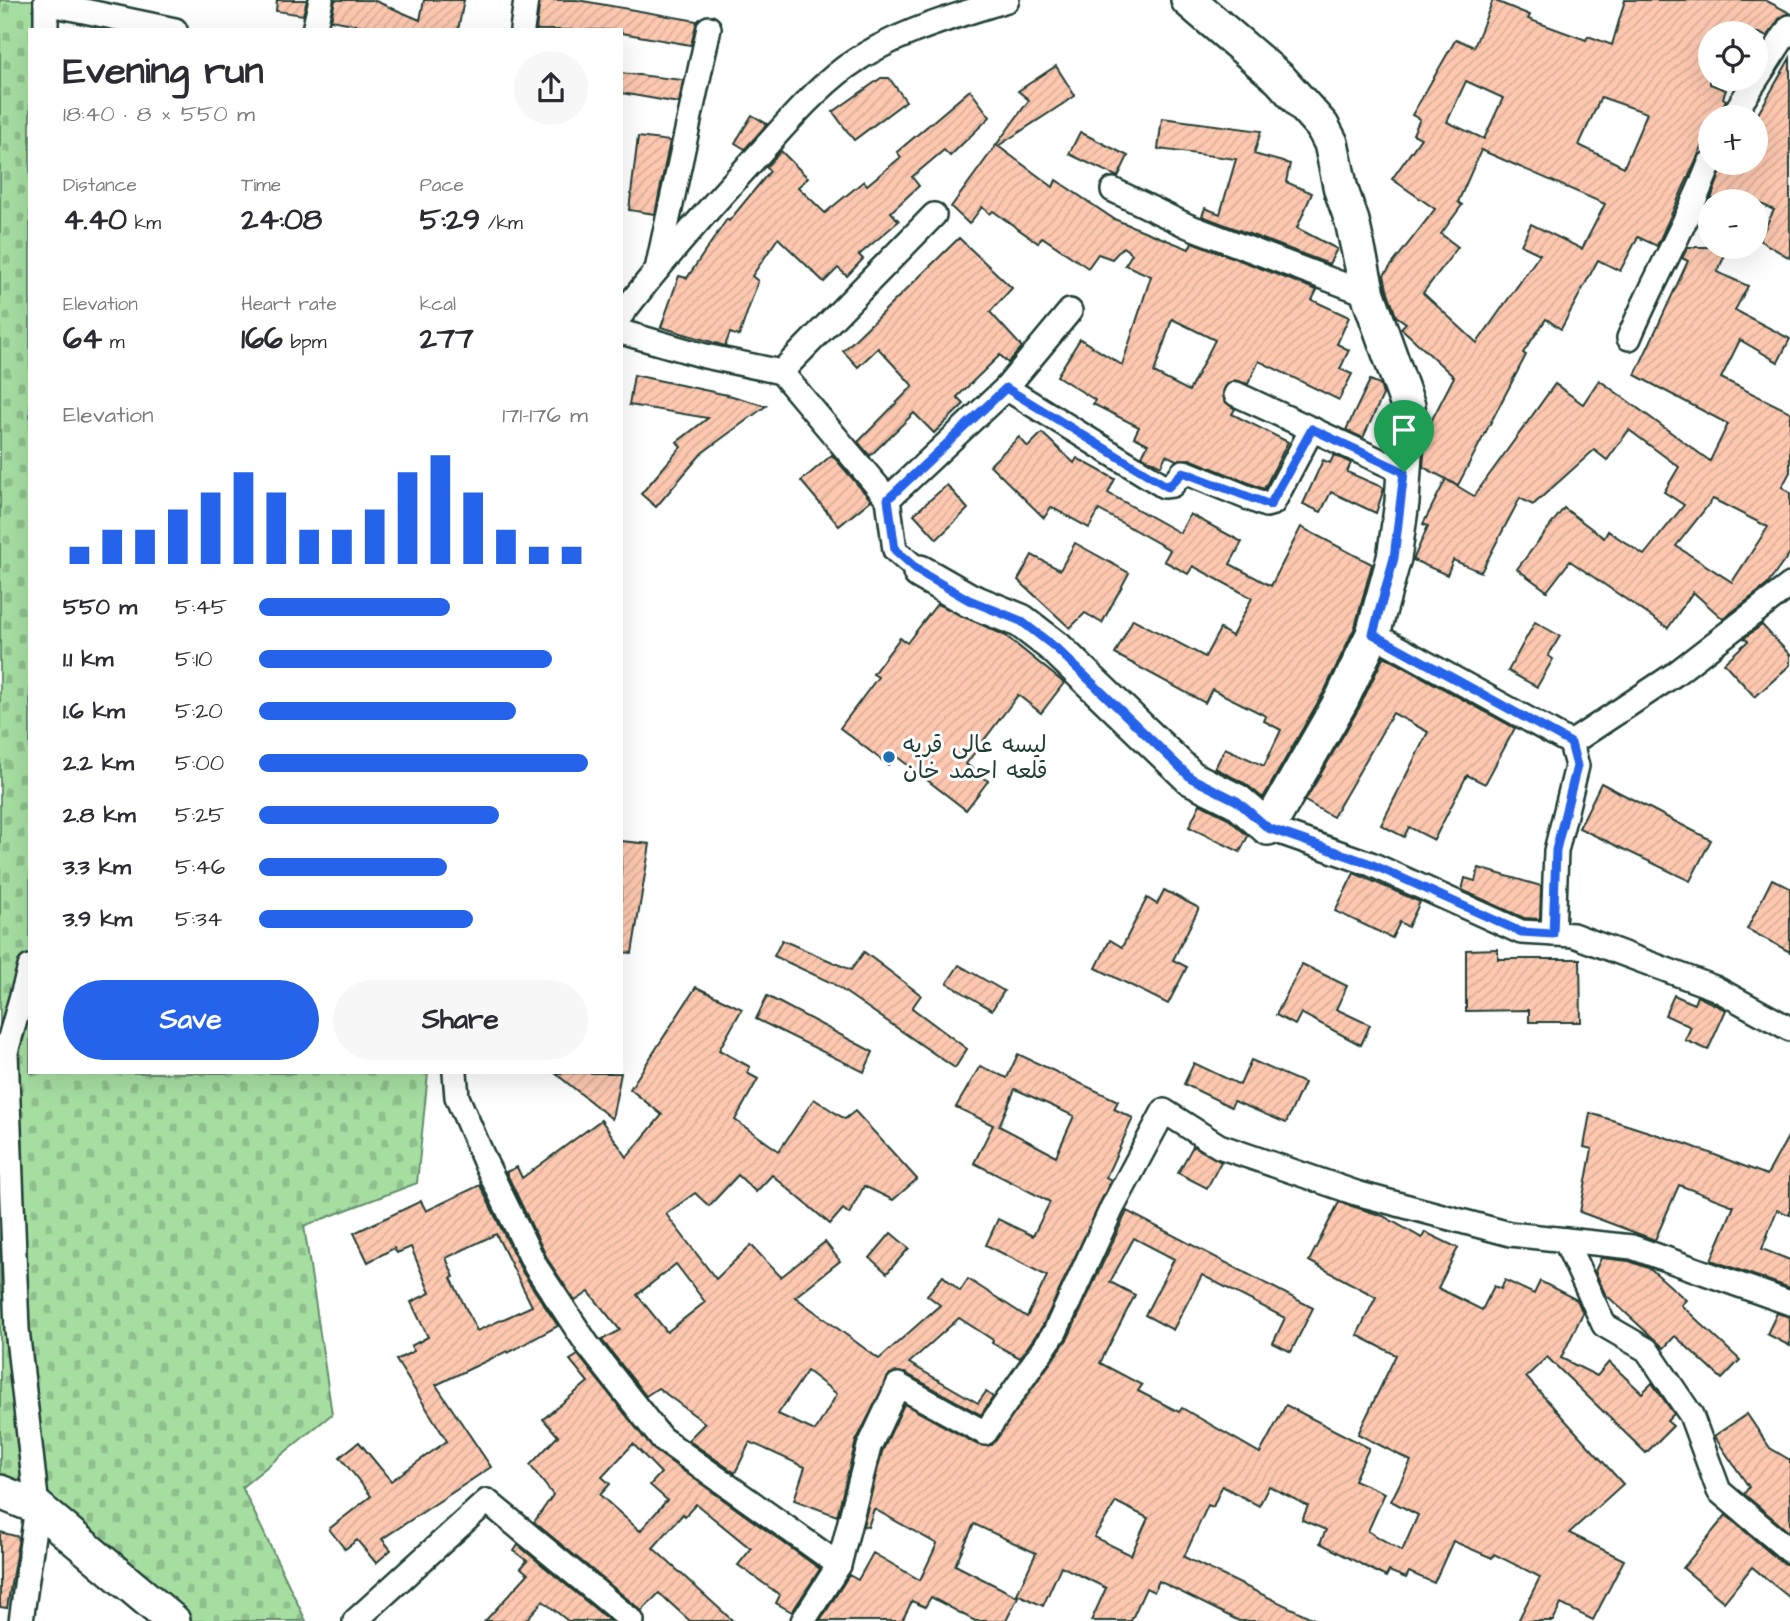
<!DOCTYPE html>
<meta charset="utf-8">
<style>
:root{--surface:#fff;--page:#f7f7f7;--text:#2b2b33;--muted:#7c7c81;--accent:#2563eb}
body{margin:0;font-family:"Architects Daughter","Playpen Sans Arabic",sans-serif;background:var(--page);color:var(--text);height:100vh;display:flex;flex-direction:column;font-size:26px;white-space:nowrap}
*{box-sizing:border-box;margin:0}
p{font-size:23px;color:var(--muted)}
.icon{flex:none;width:38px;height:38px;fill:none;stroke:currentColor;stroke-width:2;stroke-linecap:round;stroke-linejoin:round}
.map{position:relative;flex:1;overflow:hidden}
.side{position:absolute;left:28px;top:28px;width:595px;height:1046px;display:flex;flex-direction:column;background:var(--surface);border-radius:0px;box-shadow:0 7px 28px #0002}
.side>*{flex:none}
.buttons{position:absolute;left:1698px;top:21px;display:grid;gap:14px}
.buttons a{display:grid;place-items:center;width:70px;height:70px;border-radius:50%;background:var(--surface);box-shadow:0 7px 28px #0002;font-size:35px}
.pin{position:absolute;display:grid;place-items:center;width:60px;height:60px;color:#fff;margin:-72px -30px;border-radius:50% 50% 50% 0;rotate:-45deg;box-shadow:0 0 7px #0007}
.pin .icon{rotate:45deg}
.round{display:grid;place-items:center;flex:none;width:74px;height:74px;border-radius:37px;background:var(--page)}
.overview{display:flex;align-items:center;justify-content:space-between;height:119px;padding:0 35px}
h1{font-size:38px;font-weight:800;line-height:52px}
.stats{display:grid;grid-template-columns:repeat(3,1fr);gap:10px;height:119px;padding:7px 35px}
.stats div{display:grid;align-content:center}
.stats b{font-size:30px;font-weight:800}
.stats small{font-size:19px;font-weight:400}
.stats p{font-size:19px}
.chart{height:196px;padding:14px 35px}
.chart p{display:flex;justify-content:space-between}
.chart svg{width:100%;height:126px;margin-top:7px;stroke:var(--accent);stroke-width:6}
.button{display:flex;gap:14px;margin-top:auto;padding:14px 35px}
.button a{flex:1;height:80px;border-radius:42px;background:var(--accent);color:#fff;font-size:28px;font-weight:800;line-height:80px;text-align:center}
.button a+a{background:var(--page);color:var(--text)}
ul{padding:0 35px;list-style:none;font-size:23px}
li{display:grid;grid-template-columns:112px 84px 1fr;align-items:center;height:52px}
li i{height:18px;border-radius:9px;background:var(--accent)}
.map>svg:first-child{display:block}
</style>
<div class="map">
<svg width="1790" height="1621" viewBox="0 0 1790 1621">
<defs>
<pattern id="cemetery-stones" width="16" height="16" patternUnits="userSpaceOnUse" patternTransform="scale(1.75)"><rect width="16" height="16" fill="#a6dea2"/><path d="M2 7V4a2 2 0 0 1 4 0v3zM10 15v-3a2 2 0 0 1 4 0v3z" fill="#8ebf8c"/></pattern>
<pattern id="building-hatch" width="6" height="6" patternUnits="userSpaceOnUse" patternTransform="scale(1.75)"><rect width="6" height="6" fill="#fec8b0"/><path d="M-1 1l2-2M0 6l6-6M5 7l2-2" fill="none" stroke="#d9ad98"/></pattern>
</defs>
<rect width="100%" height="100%" fill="#fff"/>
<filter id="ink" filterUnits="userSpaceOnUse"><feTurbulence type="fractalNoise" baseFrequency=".0143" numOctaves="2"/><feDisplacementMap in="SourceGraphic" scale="14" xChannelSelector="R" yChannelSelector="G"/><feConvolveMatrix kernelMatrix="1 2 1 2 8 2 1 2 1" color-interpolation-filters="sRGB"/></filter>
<g filter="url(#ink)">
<polygon fill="url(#cemetery-stones)" stroke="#628e6b" stroke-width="2" points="0,0 46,0 46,30 30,30 30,1073 428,1073 417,1183 304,1226 332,1414 242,1487 306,1621 173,1621 0,1492"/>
<g fill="url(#building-hatch)" stroke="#1f3d34" stroke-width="2" fill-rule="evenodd">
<polygon points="277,0 307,0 303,15 276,11"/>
<polygon points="335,0 373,0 420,20 424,0 464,0 458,30 385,30 331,20"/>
<polygon points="540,0 577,0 697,21 691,45 621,33 621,30 536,30"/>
<path d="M1493,0l37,15 -2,4 58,21 2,-4 24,9 13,-45h140l25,13 -11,6 -12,18 -8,-4h-49v51l16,6 -3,8 3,2 -8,17h-8v12l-53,117 -19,-9 -18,34 -22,-11 -37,69 -15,-10 -23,34 3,2 -68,130 -11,-5 27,16 81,-112 28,20 16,-24 111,81 18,-37 -93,-49 53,-114 -6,-3 6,-11h41l-12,25 31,14 -13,24 55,29 -12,23 -38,-22 -19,38 69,34v60l-8,15 8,6v60l-23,32 -44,34 -30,-27 -25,36 -98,-67 -23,30 -30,-22 47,-61 40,30 4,-7 36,24 40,-50 -20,-13 15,-25 -50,-37 -22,30 -13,-10 -61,55 -13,-7 -39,74 -28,-12 -6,15 -34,-15 15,-34 -5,-2 23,-45 -23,-12 3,-36 28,-54 -53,-49 5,-5 -10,-7 -9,-27 -3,-14 51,-66 -43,-30 29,-41 -8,-4 7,-15 -8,-4 44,-76 18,8zM1466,81l37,17 -19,41 -37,-17zM1601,97l46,16 -23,54 -45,-22zM1481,150l124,54 -23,45 -51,-25 -10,21 19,9 -63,89 -54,-50 35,-46 -17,-13 21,-29 -4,-3zM1713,499l55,28 -36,55 -56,-36z"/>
<polygon points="1790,58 1790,258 1759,240 1774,210 1736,192 1732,201 1711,199 1724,163 1755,163 1757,117 1748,117 1752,112 1758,114"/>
<path d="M1056,66l19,30 -77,50 55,41 3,-7 58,39 75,30 3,-7 125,48 -5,10 37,17 -12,27 12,6 -9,19 12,5 -13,26 -80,-39 -11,23 -14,-4 -10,8v13l11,8 -3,5 56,28 -24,47 -74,-30 -14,1 -10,-5 -5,11 -16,-8 -3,-2 6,-12 -14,-7 5,-10 -46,-23 2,-4 -38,-24 23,-37 42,26 29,-89 -26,-11 7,-11 -9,-7 -11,12 -14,-5 -10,14 -46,-31 -4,6 -45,-32 -3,3 -8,-7 -13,17 -18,-17 78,-107 -11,-9zM1172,319l43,21 -26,51 -35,-18z"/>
<polygon points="621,73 683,80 679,103 621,93"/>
<polygon points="881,78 889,78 906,101 854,140 833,112"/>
<polygon points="970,90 990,117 950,156 944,150 912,177 919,186 891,212 899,221 859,255 863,259 847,276 838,268 824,282 778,238 752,276 758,281 739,336 730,333 725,346 661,327 679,276 687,278 727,219 729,221 770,171 766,167 781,151 808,178 798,187 825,213 864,181 867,185 901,157 897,152"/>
<polygon points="752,115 767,124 745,149 735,143"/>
<polygon points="1162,118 1261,131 1254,154 1290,164 1286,182 1312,193 1297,228 1337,249 1329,264 1202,216 1205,208 1220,214 1236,159 1158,149"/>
<polygon points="1080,132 1128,156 1118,177 1069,154"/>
<polygon points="638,137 670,141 655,214 629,210"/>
<polygon points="959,238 1012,288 990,312 1022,347 1008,363 1000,355 957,397 964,404 934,433 914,413 870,456 858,442 913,386 878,348 858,367 843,351"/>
<polygon points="634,375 732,396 766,406 702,453 656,507 641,494 681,447 677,442 708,418 629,405"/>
<polygon points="1370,380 1380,384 1383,395 1363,438 1346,430"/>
<polygon points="1042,433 1074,463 1077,458 1115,479 1108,493 1180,533 1190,514 1242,542 1230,564 1271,586 1301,527 1372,564 1355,627 1325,690 1263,798 1246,784 1215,768 1225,748 1264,766 1281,730 1264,721 1266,716 1212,689 1205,703 1115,654 1133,619 1205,657 1220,629 1232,636 1252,598 1193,566 1188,574 1164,561 1170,550 1099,510 1089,528 1051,507 1044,518 990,465 1019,437 1028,447"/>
<polygon points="832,455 871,500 839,526 801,481"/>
<polygon points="1334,455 1351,463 1347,472 1384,488 1376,513 1331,492 1321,512 1303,504 1323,460 1330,463"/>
<polygon points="947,485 968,509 937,539 914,514"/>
<polygon points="1075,543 1129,573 1102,623 1085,613 1070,628 1018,580 1032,555 1060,570"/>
<polygon points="937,604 1006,636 1064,683 1041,713 1018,695 966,764 988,781 966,810 896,756 888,765 840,728 878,677 873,674 900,638 907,643"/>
<polygon points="1535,622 1560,636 1548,656 1553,659 1537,687 1508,671"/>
<polygon points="1762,625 1790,655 1790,665 1755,697 1724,663 1748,641 1744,638"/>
<polygon points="1384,656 1515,728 1485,784 1467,775 1434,840 1409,827 1404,837 1381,825 1428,732 1393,713 1333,817 1305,801 1359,708"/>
<polygon points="1601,783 1711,840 1690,881 1579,828"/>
<polygon points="1200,804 1226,817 1248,836 1240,852 1189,827"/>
<polygon points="621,841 650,844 632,953 621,952"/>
<polygon points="1479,868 1541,886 1540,919 1524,918 1462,890 1465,878 1475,881"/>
<polygon points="1354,873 1420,902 1408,927 1400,922 1392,938 1335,911"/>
<polygon points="1772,879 1790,888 1790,952 1747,929"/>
<polygon points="1164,890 1199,908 1173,960 1187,967 1168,1004 1096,968 1110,940 1122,947 1147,898 1157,904"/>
<polygon points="782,940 851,970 864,952 921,995 912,1008 967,1049 955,1068 832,983 774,956"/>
<polygon points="1498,949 1498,959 1580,959 1581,1022 1529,1022 1529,1010 1466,1011 1466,950"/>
<polygon points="1302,964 1347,986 1336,1009 1370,1025 1361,1045 1301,1013 1295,1025 1276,1015"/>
<polygon points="959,965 1004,991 992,1010 947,983"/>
<path d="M696,987l46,22 -23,41 31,17 -3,6 11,6 -23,41 44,31 35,-52 31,20 10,-8 62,68 -24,21 -29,-14 -15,28 -6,-5 -13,15 -58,-49 -16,17 -18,-17 -29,31 -14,-13 -29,21 50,65 35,-34 30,32 44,-35 15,19 -45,36 84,62 61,-54 -13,-10 16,-19 17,15 8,-12 59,38 20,-41 -61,-31 12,-26 35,17 17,-34 -76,-39 19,-38 -37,-18 24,-41 27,12 11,-24 100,47 -4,8 19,9 -27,59 5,3 -68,145 -23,33 -28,-15 1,-3 -34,-22 -50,45 69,40 8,-11 7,5 -12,18 -76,-42 -15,1 -34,67 -19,75 -43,-16 11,-33 -55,-25 -15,31 -47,-33 17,-17 -47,-35 -12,8 -44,-56 18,-10 -31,-38 -14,9 -27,-41 -42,-88 11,-5 5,11 79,-58 26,37 35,-42 -32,-26zM1015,1089l59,27 -18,40 -57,-30zM676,1264l29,38 -38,30 -30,-37zM807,1371l30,23 -22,37 -37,-17z"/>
<polygon points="1674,995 1694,1004 1697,996 1726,1010 1708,1050 1685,1040 1691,1027 1665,1015"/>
<polygon points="767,996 873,1052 864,1072 756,1019"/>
<polygon points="1251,1060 1304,1083 1286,1123 1234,1101 1231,1107 1184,1084 1194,1063 1240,1085"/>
<polygon points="555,1073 621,1073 612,1119"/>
<polygon points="1590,1113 1689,1145 1767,1175 1790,1133 1790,1215 1777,1210 1762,1249 1790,1260 1790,1288 1711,1260 1734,1206 1679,1185 1655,1240 1580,1212 1592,1149 1584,1147"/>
<polygon points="1193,1146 1221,1162 1207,1188 1178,1173"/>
<path d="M480,1185l43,88 35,53 -50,27 -1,-2 -71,34 55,82 -109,72 9,11 -15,13 -19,-23 -12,9 -16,-20 42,-33 -31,-39 19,-15 32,39 56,-40 -51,-81 18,-9 -3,-5 17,-9 -17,-35 19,-9 -19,-46 -14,6 -3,-5 -26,14 -14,-29 67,-32 5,10zM496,1234l36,72 -55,25 -26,-53 3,-1 -8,-19z"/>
<path d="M1339,1202l44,14 39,22 3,-6 33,16 -20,40 44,22 12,-24 7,3 4,-9 29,14 6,-13 37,19 6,13 -22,45 36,18 12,-14 33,31 10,-10 22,31 -7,7 6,5 -27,27 -99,-96 -21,20 97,107 -54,49 55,27 -31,60 -32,-16 -8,17h-35l22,-44 -46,-23 -2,4 -39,-17 -19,42 -25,-11 -3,6 -17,-7 -3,6 -66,-34 6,-13 -24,-10 6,-14 -39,-20 -10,20 -37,-20 -9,21 -5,-2 -24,52 134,64h-79l-80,-40 -5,11 -8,-4 -15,33h-40l15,-33 -45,-22 -18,40 -26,-12 19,-41 -62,-29 -19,41 63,32 -12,24h-31l-44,-24 -6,10 -13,-6 -10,20h-82l29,-46 9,5 15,-27 47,27 17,-36 -63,-35 -6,18 -5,-1 19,-74 22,-48 74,41h14l76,-107 59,-127 186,97 -22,44 -18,-9 12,-25 -83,-43 -29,55 -28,-15 29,-56 -40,-21 -24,44 25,13 -35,68 42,22 -4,6 41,21 3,-4 78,45 26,-48 83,43 -15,32 31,13 -17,38 34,20 16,-36 -27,-14 20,-40 -53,-27 38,-79 -39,-20 19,-38 -67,-36zM1116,1502l32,16 -17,37 -37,-18z"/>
<polygon points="891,1233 909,1248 887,1273 870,1258"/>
<polygon points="1601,1258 1629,1261 1651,1269 1686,1300 1681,1305 1740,1360 1722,1379 1675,1336 1664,1348 1605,1294 1595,1271"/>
<polygon points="1777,1313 1790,1317 1790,1346 1767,1334"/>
<path d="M578,1355l75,94 167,120 -28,43 -16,-9 4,-8 -42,-30 13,-16 -55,-45 -11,12 -2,-2 -30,34 80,73h-43l-31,-28 -17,18 -108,-89 19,-27 -23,-30 28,-29 -15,-17 45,-37 -18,-22zM633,1444l28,29 -11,12 17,15 -27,31 -40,-36 10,-11 -8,-7z"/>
<polygon points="1747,1414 1770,1448 1790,1460 1790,1533 1744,1494 1749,1487 1714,1436"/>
<polygon points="1726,1515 1781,1562 1790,1565 1790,1598 1752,1567 1724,1602 1683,1568"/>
<polygon points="0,1532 19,1537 7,1608 0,1607"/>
<polygon points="518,1545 610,1621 568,1621 543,1601 525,1621 485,1621 528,1574 521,1568 527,1561 514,1551"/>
</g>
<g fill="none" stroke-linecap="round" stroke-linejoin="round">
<g stroke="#1f3d34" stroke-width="28">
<g id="street">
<polyline points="46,3 175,30"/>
<polyline points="46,30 46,0"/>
<polyline points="314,30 321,0"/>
<polyline points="522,30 526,0"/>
<polyline points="1732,117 1790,27"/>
<polyline points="1113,190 1188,226 1368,294"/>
<polyline points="658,265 709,28"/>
<path d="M621,315c43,-56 90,-109 138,-161 27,-30 55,-63 87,-87 47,-34 107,-50 161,-67"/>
<polyline points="621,332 705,356 781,372 888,499 895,550 920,572"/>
<path d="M1629,338c25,-60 58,-114 81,-175"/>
<polyline points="781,372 934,215"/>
<polyline points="1006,388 1164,486 1172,485 1183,472 1187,473 1266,505 1273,503 1312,429"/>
<polyline points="1236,394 1404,472"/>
<polyline points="888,499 1006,388 1070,311"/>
<polyline points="1373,634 1571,743 1577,766 1556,851 1553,934"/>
<polyline points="1571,743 1675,674 1790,585"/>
<polyline points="1268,828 1371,864 1521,932 1573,935 1715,988 1790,1029"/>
<polyline points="455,1073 457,1097 486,1164 536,1267 587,1344 661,1438 839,1565"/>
<polyline points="1565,1240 1604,1325 1647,1350 1691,1415 1719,1491 1790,1551"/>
<polyline points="21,1621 37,1507 17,1329 6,1052 30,967"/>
<polyline points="355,1621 487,1501 632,1621"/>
<polyline points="803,1621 839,1565 869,1447 898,1385 985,1433 1055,1332 1112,1208 1164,1111 1219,1146 1356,1193 1510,1234 1632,1247 1790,1303"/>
</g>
</g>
<g stroke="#1f3d34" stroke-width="38">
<g id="secondary">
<polyline points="920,572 969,600 1021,621 1056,648 1191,778 1237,801 1268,828 1342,699 1373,634 1394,558 1402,502 1408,406 1368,294 1352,221 1341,190 1331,143 1322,126 1280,79 1188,0"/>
<polyline points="0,1492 37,1507 173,1621"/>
</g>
</g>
<use href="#street" stroke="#fff" stroke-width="23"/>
<use href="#secondary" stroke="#fff" stroke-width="33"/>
</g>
</g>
<g fill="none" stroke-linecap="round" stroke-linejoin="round" filter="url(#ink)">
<g stroke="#fff" stroke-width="14">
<polygon id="route" points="1006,388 1168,487 1183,472 1270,505 1312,429 1404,472 1394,558 1373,634 1571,743 1577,766 1556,850 1553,934 1521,932 1371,864 1268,828 1237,801 1191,778 1056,648 1021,621 969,600 920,572 895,550 888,499"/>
</g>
<use href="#route" stroke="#2563eb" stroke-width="9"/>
</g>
<circle fill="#1f6fb2" stroke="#fff" stroke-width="2.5" cx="889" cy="757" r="7"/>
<g text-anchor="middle" stroke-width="6" stroke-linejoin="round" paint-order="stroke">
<g font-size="23" fill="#1f3d34" stroke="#fff" text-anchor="start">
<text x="903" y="752">لیسه عالی قریه<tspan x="903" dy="26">قلعه احمد خان</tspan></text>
</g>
</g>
</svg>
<div class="buttons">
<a><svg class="icon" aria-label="locate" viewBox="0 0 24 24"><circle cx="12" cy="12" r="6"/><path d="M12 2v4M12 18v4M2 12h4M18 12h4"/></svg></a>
<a>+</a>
<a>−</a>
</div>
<div class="pin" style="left:1404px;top:472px;background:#1e9e55"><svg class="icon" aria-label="arrive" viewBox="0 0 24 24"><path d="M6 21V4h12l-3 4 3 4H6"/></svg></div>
<section class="side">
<div class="overview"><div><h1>Evening run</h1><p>18:40 · 8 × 550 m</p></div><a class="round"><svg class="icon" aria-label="share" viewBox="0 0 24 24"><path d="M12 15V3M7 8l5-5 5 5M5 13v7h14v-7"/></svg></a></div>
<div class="stats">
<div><p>Distance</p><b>4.40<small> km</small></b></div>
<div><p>Time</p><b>24:08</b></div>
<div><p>Pace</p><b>5:29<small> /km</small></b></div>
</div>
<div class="stats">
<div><p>Elevation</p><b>64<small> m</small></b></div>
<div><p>Heart rate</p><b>166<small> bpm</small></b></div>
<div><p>kcal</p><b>277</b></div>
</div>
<div class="chart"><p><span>Elevation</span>171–176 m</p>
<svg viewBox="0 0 160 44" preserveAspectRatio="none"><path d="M5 44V38M15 44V32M25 44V32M35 44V25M45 44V19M55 44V12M65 44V19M75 44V32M85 44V32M95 44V25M105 44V12M115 44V6M125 44V19M135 44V32M145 44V38M155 44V38"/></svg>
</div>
<ul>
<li><b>550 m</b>5:45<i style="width:58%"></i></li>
<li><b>1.1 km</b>5:10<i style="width:89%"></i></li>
<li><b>1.6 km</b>5:20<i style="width:78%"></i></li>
<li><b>2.2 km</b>5:00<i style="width:100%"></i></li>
<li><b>2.8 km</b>5:25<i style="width:73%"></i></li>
<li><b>3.3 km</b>5:46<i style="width:57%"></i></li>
<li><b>3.9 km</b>5:34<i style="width:65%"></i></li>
</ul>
<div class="button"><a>Save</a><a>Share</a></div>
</section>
</div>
